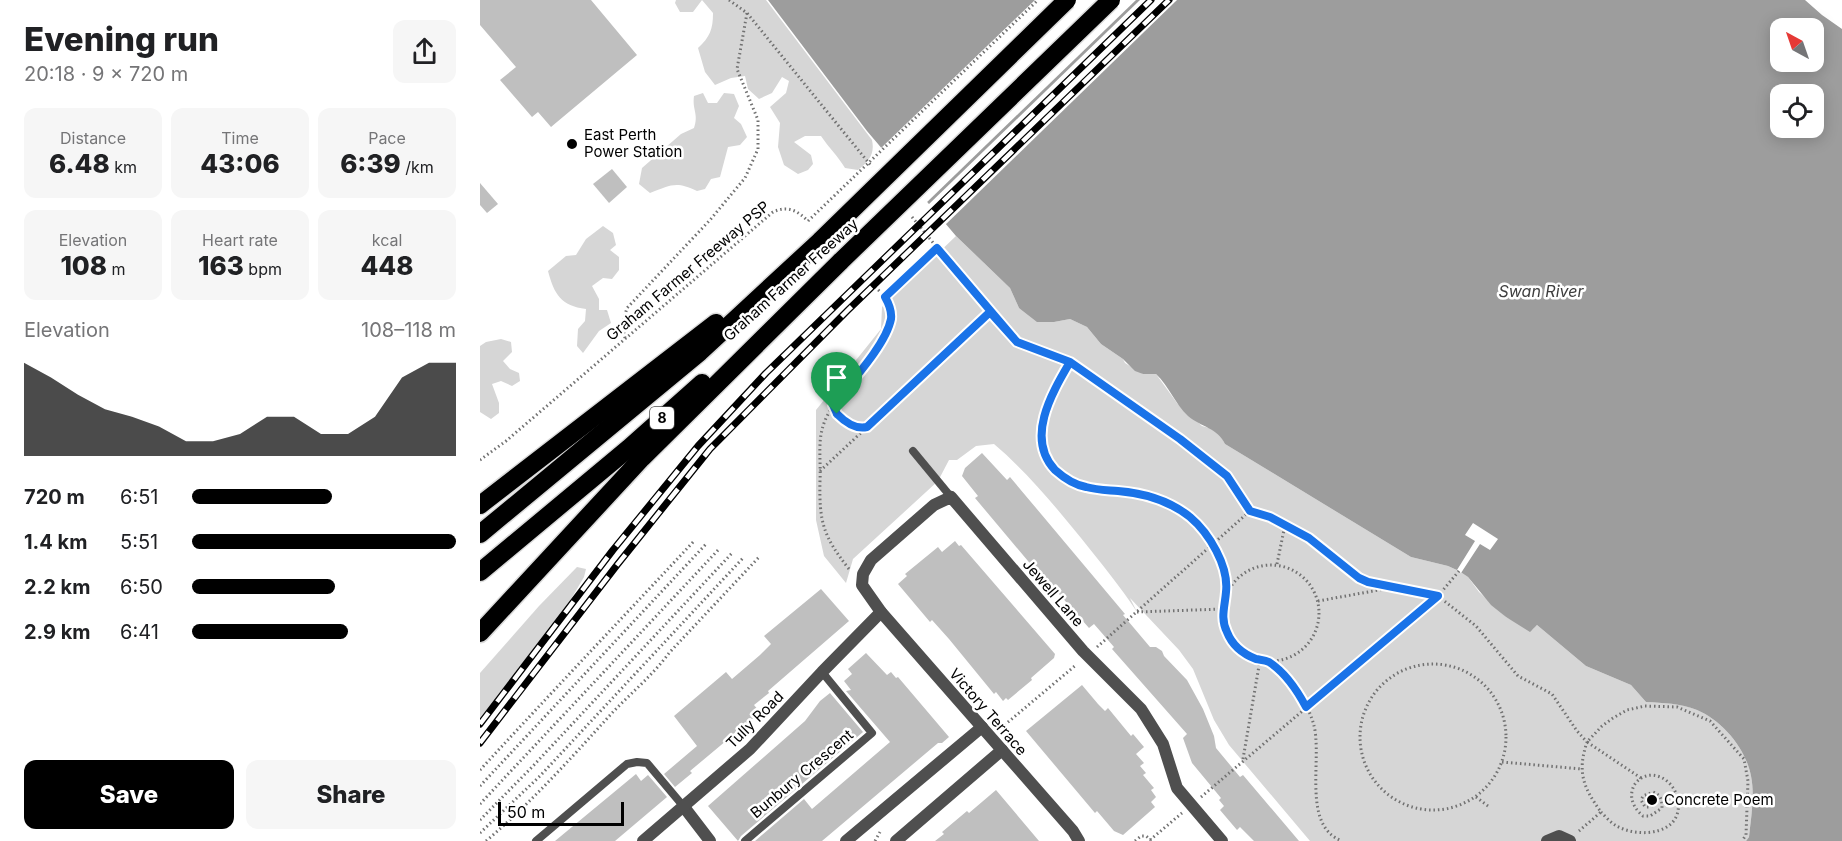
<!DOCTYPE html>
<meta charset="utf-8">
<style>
:root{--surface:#fff;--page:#f6f6f6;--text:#202124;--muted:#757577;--accent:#000}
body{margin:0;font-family:Inter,sans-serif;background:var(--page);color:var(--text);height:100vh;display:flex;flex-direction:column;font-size:22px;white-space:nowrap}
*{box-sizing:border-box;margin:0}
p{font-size:20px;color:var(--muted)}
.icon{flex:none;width:33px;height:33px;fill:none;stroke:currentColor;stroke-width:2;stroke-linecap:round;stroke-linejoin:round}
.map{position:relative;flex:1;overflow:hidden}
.drawer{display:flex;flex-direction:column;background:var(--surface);width:480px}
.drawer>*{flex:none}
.needle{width:39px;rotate:320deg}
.fabs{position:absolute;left:1290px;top:18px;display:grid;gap:12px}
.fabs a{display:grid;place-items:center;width:54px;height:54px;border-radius:12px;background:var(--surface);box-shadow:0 3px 15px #0003;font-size:30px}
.scale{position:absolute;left:18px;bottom:15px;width:126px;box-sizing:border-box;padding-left:6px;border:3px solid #000;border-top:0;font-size:16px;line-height:21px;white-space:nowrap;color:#000;-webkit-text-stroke:4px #fff;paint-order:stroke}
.pin{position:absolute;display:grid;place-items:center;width:51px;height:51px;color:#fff;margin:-62px -26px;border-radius:50% 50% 50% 0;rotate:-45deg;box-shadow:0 0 6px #0007}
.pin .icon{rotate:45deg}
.round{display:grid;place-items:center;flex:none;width:63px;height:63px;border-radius:12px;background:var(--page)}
.headline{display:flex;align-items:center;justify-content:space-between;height:102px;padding:0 24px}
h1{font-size:33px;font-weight:800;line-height:45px}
.stats{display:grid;grid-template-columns:repeat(3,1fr);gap:9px;height:102px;padding:6px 24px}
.stats div{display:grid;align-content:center;border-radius:12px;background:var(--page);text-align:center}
.stats b{font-size:26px;font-weight:800}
.stats small{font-size:16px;font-weight:400}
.stats p{font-size:16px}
.chart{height:168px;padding:12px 24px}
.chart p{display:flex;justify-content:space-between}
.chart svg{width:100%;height:108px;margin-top:6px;fill:var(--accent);opacity:.7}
.button{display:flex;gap:12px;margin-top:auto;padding:12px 24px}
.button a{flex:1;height:69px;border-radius:12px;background:var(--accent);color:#fff;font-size:24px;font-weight:800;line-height:69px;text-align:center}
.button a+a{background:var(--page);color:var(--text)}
ul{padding:0 24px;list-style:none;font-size:20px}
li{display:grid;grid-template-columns:96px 72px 1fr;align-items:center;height:45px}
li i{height:15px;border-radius:8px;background:var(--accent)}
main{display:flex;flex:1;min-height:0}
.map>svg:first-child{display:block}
</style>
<main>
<section class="drawer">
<div class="headline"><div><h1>Evening run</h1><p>20:18 · 9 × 720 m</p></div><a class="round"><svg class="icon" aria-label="share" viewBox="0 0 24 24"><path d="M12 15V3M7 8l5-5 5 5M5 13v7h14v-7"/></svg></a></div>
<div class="stats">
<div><p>Distance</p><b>6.48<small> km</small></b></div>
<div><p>Time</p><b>43:06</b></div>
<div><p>Pace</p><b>6:39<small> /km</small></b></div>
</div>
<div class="stats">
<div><p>Elevation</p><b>108<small> m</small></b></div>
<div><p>Heart rate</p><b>163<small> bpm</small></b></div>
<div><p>kcal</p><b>448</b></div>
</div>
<div class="chart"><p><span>Elevation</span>108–118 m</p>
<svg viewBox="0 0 160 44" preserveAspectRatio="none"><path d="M0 44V6L10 12L20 19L30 25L40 28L50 32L60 38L70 38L80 35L90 28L100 28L110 35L120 35L130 28L140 12L150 6L160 6V44z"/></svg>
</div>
<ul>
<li><b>720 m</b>6:51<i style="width:53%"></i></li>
<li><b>1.4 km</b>5:51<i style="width:100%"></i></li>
<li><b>2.2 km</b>6:50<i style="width:54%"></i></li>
<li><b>2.9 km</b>6:41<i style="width:59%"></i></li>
</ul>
<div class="button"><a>Save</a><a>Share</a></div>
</section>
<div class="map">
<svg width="1362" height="841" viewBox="0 0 1362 841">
<rect width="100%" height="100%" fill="#fff"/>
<g fill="#d6d6d6">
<path d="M196,0h90l106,140c3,14 -3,21 -14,30l-13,-2c-7,-12 -16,-20 -24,-32h-16l-11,6 17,13 2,9 -5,6 -10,4 -14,-9 -6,-18 2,-24 -10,-16 16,-14 3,-12 -7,-4 -10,16 -13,6 -11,-10 -3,-13 -14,2 -16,7 -10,-13 -7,-24c12,-11 15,-19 15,-35l-11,-13 -9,12h-13l-5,-9z"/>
<path d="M223,93l5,10h9l7,-10 10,1 5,12 -5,12 7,6 6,13 -7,8 -12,2 -8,30 -9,2 -6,10 -8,2c-21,-10 -26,-6 -47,2l-11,-9 3,-16 39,-34 13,-6c5,-14 -2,-18 0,-32z"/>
<path d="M123,226l10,7 3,12 -6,5 9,7v13l-7,9 -9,-1 -11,8 7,13v11h8l4,13 -12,8 -16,22 -6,-7 1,-17 7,-8 1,-12c-25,-3 -32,-15 -38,-38l18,-15 10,-1 10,-16z"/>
<path d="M476,236l54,52 9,20 35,14 16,-3 17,8 14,17 22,15 2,4 18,11h13l21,29 25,23 11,3 8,7 4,8 186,113 37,9 11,5 9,6 11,15 27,25 26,13 5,-5 49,41 45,19 15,17c17,1 35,1 51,8 26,11 49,39 54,66 4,20 0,41 -2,61l-3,4h-436l-81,-96 -15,-25 -21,-51 -14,-19 -49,-52 7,14c-17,-26 -37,-50 -56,-74 -27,-33 -54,-66 -87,-94l-18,2 -19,14h-8l-11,21 -85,78 -7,24 -22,-27 -8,-36v-110l65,-81 1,-22z"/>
<polygon points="21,339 31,342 32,352 23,361 30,369 39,373 40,381 32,386 21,381 12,384 19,403 19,413 11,419 0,412 0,346 6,342"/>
<polygon points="97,567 106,569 104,577 91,599 0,719 0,673 59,606"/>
</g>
<path fill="#9d9d9d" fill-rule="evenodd" d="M288,0h1037l17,15 20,14v812h-96l3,-4c2,-20 6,-41 2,-61 -5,-27 -28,-55 -54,-66 -17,-7 -34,-7 -51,-8l-15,-17 -45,-19 -49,-41 -7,7 -24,-15 -15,-12 -23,-28 -9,-6 -11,-5 -37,-9 -186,-113c-7,-16 -24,-17 -37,-28 -13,-12 -19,-30 -32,-42h-13l-8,-3 -12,-12 -22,-15 -14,-17 -17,-8 -16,3h-17l-18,-14 -9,-20 -54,-52 -89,-105zM1300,28h34v34h-34zM1300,94h34v34h-34z"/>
<g fill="#fff">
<polygon points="555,0 656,0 445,204 399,150"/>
<polygon points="660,0 697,0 464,226 447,206"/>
<polygon points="993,523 1018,539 1010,550 1000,544 981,573 977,570 995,541 985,535"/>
</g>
<g fill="#bfbfbf">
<polygon points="0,0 111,0 157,55 71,127 58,112 52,117 20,80 36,67 0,25"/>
<polygon points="132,169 147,187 129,203 113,184"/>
<polygon points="0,183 18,204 7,213 0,205"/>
<polygon points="502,453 527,480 530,477 645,614 643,615 670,647 676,647 682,651 684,656 707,680 723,709 734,736 736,748 760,777 763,775 819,841 774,841 760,827 757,830 740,810 744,806 739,800 741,798 712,763 703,738 707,734 632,649 634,647 614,624 609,628 572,586 569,586 495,498 498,496 482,476 485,468"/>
<polygon points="475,541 479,546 481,545 575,654 574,658 551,678 552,680 528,700 526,698 523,701 516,692 514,694 469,639 452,620 450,622 418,584 427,576 425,574 458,547 462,552"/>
<polygon points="341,589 369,621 288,691 289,693 274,705 279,711 277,715 210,771 212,773 195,787 184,774 217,746 194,716 246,672 252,679 280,655 291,644 284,636"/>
<polygon points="386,653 407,675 411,672 416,678 418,677 469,737 462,743 458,743 342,841 275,841 324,799 332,809 410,742 366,691 371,690 364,681 372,674 368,669"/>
<polygon points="602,685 618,704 625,711 628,708 651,736 653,734 664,747 656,754 664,763 660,766 666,773 663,775 674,788 671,790 676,797 671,802 675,807 643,835 634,831 617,811 615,813 546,731"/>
<polygon points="350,693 383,732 261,836 258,841 228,806 325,721 340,701"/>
<polygon points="156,774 161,781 168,775 187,797 135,841 75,841"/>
<polygon points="516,790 559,841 455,841 464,834 462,832 487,811 489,813"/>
</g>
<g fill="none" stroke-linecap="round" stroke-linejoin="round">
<g stroke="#dbdbdb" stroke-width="21">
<g id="motorway">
<polyline points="0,505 236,323"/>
<polyline points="0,534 220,352 341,240"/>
<polyline points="0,572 149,448 222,383"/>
<polyline points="0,633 162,458 361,261"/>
</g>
</g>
<g stroke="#717171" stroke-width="3" stroke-dasharray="1.5 3" stroke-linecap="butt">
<polyline points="249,0 267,13 392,167"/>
<path d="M432,217l78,95 27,30 53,20 110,77 47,37 23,35 20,6 39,21 50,40 9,4 70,14 38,30 42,50 34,18 25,37 10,11c-10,30 -4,45 14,70l-22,19"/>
<polyline points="405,297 457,248"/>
<polyline points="145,338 142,325 147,308 230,220 265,178 278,149 278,120 257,69 267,13"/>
<path d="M590,362c-24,42 -54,103 13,124 18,6 39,3 58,8 48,11 83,51 85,100"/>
<path d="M354,407c5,13 19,22 33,20l123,-115"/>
<path d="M0,460l26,-19 267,-229c15,-7 25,-1 35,9"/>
<polyline points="340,471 385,429"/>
<polyline points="797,564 805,525"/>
<circle cx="791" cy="613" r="48"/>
<path d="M369,569c-26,-33 -30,-47 -29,-89 1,-16 -2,-35 2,-50 7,-37 78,-87 69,-122 -3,-10 -13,-18 -20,-25"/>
<polyline points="838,601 910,588"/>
<polyline points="657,612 743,609"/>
<polyline points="617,647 770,511"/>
<path d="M787,661c21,15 38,36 46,61 11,34 -13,103 29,119"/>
<circle cx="953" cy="737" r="73"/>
<polyline points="521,728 596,665"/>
<polyline points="763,759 780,660"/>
<polyline points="1022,762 1102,769"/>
<path d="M0,770c71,-77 143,-153 215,-230"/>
<polyline points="1161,778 1107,742 1122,726 1133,718 1147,710 1165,706 1197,707 1230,721 1264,759 1268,781 1266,835 1262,841"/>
<polyline points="0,786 227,543"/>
<polyline points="721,797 958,596 979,571"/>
<polyline points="996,797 1008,806"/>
<polyline points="0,804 240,548"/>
<path d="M1121,812c4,4 9,10 14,13 24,15 72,9 62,-28 -2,-9 -9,-17 -17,-20 -21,-9 -42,18 -17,39h7l12,-8c0,-8 -1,-13 -9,-16l-10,4 -2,4 4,7h6l2,-5"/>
<polyline points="0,820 53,766 253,552"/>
<polyline points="0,833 60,776 263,558"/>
<polyline points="670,840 702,813"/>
<path d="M6,841c46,-39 86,-84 126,-128 19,-20 41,-38 57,-60l91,-97"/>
<polyline points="395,841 400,832"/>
<polyline points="655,841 661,836 666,836 671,840"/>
</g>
<g stroke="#4f4f4f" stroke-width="8">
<polyline points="433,451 471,497"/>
<polyline points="56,841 147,764 157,762 167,763 204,807"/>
<polyline points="265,841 392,733 342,672"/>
</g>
<g stroke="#4f4f4f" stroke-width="12">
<polyline points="204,807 230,841"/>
<polyline points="163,841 270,749 342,672 401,612"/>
<polyline points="366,841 502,727"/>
<polyline points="416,841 522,750"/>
<polyline points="599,841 593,831 401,612 382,585 383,574 391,560 454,505 471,497 603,651 661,709 683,744 697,788 742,841"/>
</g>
<polyline stroke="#4f4f4f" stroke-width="12" points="1067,841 1079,836 1090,841"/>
<use href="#motorway" stroke="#000" stroke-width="18"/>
<g stroke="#000" stroke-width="7">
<g id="rail">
<polyline points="0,724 133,550 218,446 286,373 671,0"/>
<polyline points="0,743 137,565 230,449 368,310 689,0"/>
</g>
</g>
<use href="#rail" stroke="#fff" stroke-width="4.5" stroke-dasharray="14" stroke-linecap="butt"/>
<g stroke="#dbdbdb" stroke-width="21" stroke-linecap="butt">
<g id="motorway-bridge">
<polyline points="341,240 587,0"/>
<polyline points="361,261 631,0"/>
</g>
</g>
<polyline stroke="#717171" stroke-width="3" stroke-dasharray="1.5 3" stroke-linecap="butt" points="328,221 558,0"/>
<use href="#motorway-bridge" stroke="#000" stroke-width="18"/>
</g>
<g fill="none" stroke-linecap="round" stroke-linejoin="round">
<g stroke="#fff" stroke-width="12">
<path id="route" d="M357,414c8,8 18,16 30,13l123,-115 27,30 53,20 110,77 47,37 23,35 20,6 39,21 50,40 9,4 70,14 -132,111c-9,-17 -20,-34 -37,-45 -4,-2 -8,-2 -13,-3 -13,-5 -24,-14 -29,-27 -7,-14 -2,-26 -1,-40 3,-26 -17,-59 -36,-75 -20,-16 -47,-24 -72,-26 -11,-1 -21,-1 -32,-4 -11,-2 -22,-9 -31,-17 -30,-32 -3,-77 15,-108l-53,-20 -80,-94 -52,49c4,7 7,14 6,22 -5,26 -41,64 -58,86l4,9"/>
</g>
<use href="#route" stroke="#1a73e8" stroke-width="8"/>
</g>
<g fill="#000" stroke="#fff" stroke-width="2">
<circle cx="92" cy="144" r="6"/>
<circle cx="1172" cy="800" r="6"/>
</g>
<g text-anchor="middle" stroke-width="5" stroke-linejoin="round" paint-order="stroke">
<rect fill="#fff" stroke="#4c4c4c" stroke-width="1.5" x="170" y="407" width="24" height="22" rx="4.5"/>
<g font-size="14" font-weight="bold" fill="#000">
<text x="182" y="423">8</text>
</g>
<g font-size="15" fill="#000" stroke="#fff" text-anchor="start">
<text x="104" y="140">East Perth<tspan x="104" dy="17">Power Station</tspan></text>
<text x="1184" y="805">Concrete Poem</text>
</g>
<g font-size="15" fill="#000" stroke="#fff">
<text transform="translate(208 271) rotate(-40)" y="5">Graham Farmer Freeway PSP</text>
<text transform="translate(311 280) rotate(-42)" y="5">Graham Farmer Freeway</text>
<text transform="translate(573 593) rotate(49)" y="5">Jewell Lane</text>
<text transform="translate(508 712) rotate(49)" y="5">Victory Terrace</text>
<text transform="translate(275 720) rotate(-45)" y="5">Tully Road</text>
<text transform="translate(322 774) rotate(-40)" y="5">Bunbury Crescent</text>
</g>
<g font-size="16" font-style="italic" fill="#3e3e3e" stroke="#fff">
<text x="1061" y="297">Swan River</text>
</g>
</g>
</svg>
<div class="fabs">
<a><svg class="needle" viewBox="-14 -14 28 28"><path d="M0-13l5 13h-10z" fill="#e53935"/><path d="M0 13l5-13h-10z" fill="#757577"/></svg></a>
<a><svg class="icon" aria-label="locate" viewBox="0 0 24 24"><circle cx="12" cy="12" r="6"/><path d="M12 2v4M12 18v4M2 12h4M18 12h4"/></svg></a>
</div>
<div class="scale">50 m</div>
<div class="pin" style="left:357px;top:414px;background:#1e9e55"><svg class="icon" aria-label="arrive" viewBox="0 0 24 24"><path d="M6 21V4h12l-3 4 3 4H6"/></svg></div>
</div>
</main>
